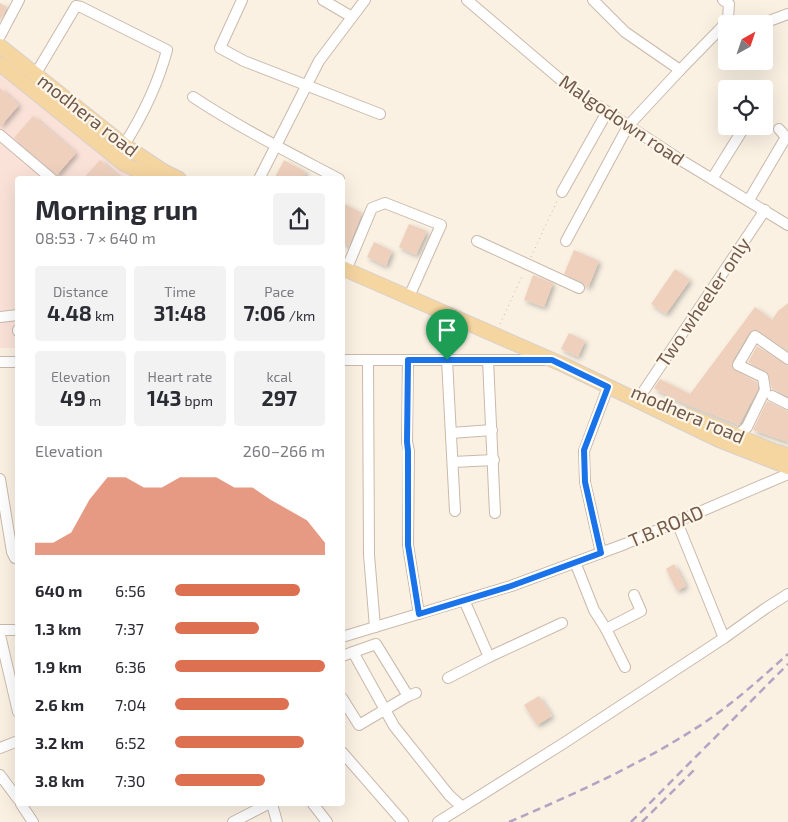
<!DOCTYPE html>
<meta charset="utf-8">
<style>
:root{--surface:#fff;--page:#f2f2f3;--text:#2b2b33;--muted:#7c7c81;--accent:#dc7050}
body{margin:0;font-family:"Exo 2",sans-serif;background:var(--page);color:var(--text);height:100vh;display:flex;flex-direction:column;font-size:19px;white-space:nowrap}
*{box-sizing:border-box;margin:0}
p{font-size:16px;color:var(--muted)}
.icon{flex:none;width:28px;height:28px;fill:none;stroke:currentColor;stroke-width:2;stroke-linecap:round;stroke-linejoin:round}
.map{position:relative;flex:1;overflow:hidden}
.sheet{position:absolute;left:15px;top:176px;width:330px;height:630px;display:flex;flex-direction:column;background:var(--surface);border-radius:5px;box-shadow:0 5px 20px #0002}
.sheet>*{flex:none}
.needle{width:32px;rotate:40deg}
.fabs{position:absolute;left:718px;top:15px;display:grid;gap:10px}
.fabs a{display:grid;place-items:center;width:55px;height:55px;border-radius:5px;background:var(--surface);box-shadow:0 5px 20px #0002;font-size:25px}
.pin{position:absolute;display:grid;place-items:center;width:42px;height:42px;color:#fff;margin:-51px -21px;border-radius:50% 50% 50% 0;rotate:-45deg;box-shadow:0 0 5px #0007}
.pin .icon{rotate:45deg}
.round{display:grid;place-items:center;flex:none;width:52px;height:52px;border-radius:5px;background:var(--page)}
.head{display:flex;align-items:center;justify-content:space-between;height:85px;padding:0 20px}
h1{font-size:28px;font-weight:700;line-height:38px}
.stats{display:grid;grid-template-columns:repeat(3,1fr);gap:8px;height:85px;padding:5px 20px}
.stats div{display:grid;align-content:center;border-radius:5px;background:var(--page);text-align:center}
.stats b{font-size:21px;font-weight:700}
.stats small{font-size:14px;font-weight:400}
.stats p{font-size:14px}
.chart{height:140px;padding:10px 20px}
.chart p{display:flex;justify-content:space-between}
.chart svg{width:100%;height:90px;margin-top:5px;fill:var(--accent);opacity:.7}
ul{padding:0 20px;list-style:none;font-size:16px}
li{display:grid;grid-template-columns:80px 60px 1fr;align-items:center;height:38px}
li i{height:12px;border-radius:6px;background:var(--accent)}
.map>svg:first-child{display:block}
</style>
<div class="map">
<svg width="788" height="822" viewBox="0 0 788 822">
<defs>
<filter id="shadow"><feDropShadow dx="2.5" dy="2.5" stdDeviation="2.5" flood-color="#0004"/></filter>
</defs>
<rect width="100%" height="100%" fill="#faf1e3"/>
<polygon fill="#fae2d8" points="0,71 140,179 18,179 17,348 0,348"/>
<g fill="#eed0bd" filter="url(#shadow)">
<polygon points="0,3 7,7 0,21"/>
<polygon points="0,88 19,105 0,127"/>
<polygon points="33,116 76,153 57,175 14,138"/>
<polygon points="100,160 121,179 83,179"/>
<polygon points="284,160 306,172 302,179 274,179"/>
<polygon points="342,203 362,213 349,246 342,243"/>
<polygon points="409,224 427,231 416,255 399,247"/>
<polygon points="374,242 392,251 386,266 367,257"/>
<polygon points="574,250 599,261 588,288 582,282 564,274"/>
<polygon points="675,269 690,280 666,314 651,304"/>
<polygon points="533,275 553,283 544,307 524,300"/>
<polygon points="788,303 788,351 755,329 749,333 732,362 733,369 757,382 758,389 739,425 676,400 654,388 660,379 690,394 755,307 772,320 778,311"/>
<polygon points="569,333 585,341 578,357 561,349"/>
<polygon points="757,346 788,366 788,396 772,389 768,373 748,362"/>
<polygon points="767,401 788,411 788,442 753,430"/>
<polygon points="674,564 686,586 677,591 666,569"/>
<polygon points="539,696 552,716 537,725 524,705"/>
</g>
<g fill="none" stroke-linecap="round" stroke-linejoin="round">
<g stroke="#cab9ab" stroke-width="12">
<g id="minor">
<polyline points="242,0 220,48 244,61 380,114"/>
<polyline points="323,0 352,17"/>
<polyline points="467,0 568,86 679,159 788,225"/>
<polyline points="593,0 625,32 680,70"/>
<polyline points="761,24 788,14"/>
<polyline points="722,27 728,18 729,4 723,0"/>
<polyline points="0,36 19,0"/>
<path d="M35,75l41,-69 5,1 86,43c-9,34 -24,65 -43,95"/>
<path d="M193,97c47,31 97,56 146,82"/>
<polyline points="0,135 52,179"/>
<polyline points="259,179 319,61 365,0"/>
<polyline points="712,179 745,126"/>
<polyline points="562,192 607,112"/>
<polyline points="749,200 786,137 779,129"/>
<polyline points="477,241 579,288"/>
<polyline points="566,241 628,126 680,70 722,27 726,30"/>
<polyline points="349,263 372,208 385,203 441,225 412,290"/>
<polyline points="0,317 18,315"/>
<polyline points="18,330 18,331"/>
<polyline points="342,360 548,360"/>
<polyline points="368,360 369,555 375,627"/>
<polyline points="408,360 407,442 409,451 408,545 419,614"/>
<polyline points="447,360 455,511"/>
<polyline points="488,360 495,513"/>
<polyline points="0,362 18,362"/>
<polyline points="641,395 765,210"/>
<polyline points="772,396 788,404"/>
<polyline points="451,433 492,430"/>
<polyline points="737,436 747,427 765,390 763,377 738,365 755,336 788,359"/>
<polyline points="453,462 494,460"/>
<polyline points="0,479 12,552 15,558 18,558"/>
<polyline points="601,553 585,482 584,451 608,387"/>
<polyline points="575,562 594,610 606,629 641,611 634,595"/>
<polyline points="464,600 489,657 562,623"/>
<polyline points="606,629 625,667"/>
<polyline points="0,630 18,630"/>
<polyline points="0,635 18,712"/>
<polyline points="342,637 511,586 625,544 788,474"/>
<polyline points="724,638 766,608 788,594"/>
<polyline points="353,652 394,726 449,795 462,807"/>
<polyline points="342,656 376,644 408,696 416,693"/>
<polyline points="448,678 489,657"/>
<polyline points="342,698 359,725 408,696"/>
<polyline points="0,748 18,741"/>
<polyline points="342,752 403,822"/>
<polyline points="0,775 18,799"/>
<polyline points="21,804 33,822"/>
<polyline points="272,804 277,822"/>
<polyline points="313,804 327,822"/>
<polyline points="233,822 268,804"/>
<polyline points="438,822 564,743 724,638 677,522"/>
</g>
</g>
<g stroke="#d7d0cd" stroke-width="16">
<g id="major">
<polyline points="0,46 124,145 163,171 179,179"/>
<polyline points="0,64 124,164 155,179"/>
<polyline points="342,268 566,366 719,440 788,467"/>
<polyline points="687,415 774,451 788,455"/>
</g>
</g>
<g stroke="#d2b4a0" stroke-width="1" stroke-dasharray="1 4" stroke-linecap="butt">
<polyline points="531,257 557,201"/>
<polyline points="500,324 523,274"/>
</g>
<use href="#minor" stroke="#fff" stroke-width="10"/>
<use href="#major" stroke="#f5d5a0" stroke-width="14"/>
<g stroke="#b4a3c2" stroke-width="2.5" stroke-dasharray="8 5" stroke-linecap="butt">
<path d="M509,822c63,-27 126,-55 184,-92 34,-21 65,-49 95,-76"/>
<polyline points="631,822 788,664"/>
<polyline points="642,822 697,767"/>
</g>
</g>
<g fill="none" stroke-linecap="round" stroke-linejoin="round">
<g stroke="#fff" stroke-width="10">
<polygon id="route" points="408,360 552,360 608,387 584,450 585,482 601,553 511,586 419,614 408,545 408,451 407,442"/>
</g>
<use href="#route" stroke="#1a73e8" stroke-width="6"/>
</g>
<g text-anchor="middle" stroke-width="4.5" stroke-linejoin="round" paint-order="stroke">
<g font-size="19" fill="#70584b" stroke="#fef6e9">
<text transform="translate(88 115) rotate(38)" y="7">modhera road</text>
<text transform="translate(622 120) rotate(34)" y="7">Malgodown road</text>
<text transform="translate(703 302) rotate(-56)" y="7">Two wheeler only</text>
<text transform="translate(688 414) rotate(23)" y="7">modhera road</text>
<text transform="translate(666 526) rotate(-23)" y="7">T.B.ROAD</text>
</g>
</g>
</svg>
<div class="fabs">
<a><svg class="needle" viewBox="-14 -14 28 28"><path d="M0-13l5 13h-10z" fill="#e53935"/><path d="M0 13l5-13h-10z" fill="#7c7c81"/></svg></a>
<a><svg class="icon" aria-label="locate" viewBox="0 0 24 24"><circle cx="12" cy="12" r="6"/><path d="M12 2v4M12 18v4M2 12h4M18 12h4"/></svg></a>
</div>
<div class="pin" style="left:447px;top:360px;background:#1e9e55"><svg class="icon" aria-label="arrive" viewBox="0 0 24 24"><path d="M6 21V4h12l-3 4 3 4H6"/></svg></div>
<section class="sheet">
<div class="head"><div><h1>Morning run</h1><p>08:53 · 7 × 640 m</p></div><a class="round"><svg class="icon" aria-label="share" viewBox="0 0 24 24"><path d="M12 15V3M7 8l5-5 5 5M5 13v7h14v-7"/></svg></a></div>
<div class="stats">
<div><p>Distance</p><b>4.48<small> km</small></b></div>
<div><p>Time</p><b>31:48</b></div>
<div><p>Pace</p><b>7:06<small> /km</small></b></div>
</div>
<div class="stats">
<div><p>Elevation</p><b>49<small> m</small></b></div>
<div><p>Heart rate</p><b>143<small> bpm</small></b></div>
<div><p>kcal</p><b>297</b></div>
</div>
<div class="chart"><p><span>Elevation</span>260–266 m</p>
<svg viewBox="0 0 160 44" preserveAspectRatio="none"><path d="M0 44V38L10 38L20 33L30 17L40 6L50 6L60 11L70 11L80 6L90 6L100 6L110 11L120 11L130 17L140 22L150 27L160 38V44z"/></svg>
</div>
<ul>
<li><b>640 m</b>6:56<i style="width:83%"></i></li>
<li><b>1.3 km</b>7:37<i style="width:56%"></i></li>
<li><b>1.9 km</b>6:36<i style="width:100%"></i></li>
<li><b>2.6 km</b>7:04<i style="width:76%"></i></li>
<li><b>3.2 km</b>6:52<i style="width:86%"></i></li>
<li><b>3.8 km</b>7:30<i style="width:60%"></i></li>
</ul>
</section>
</div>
